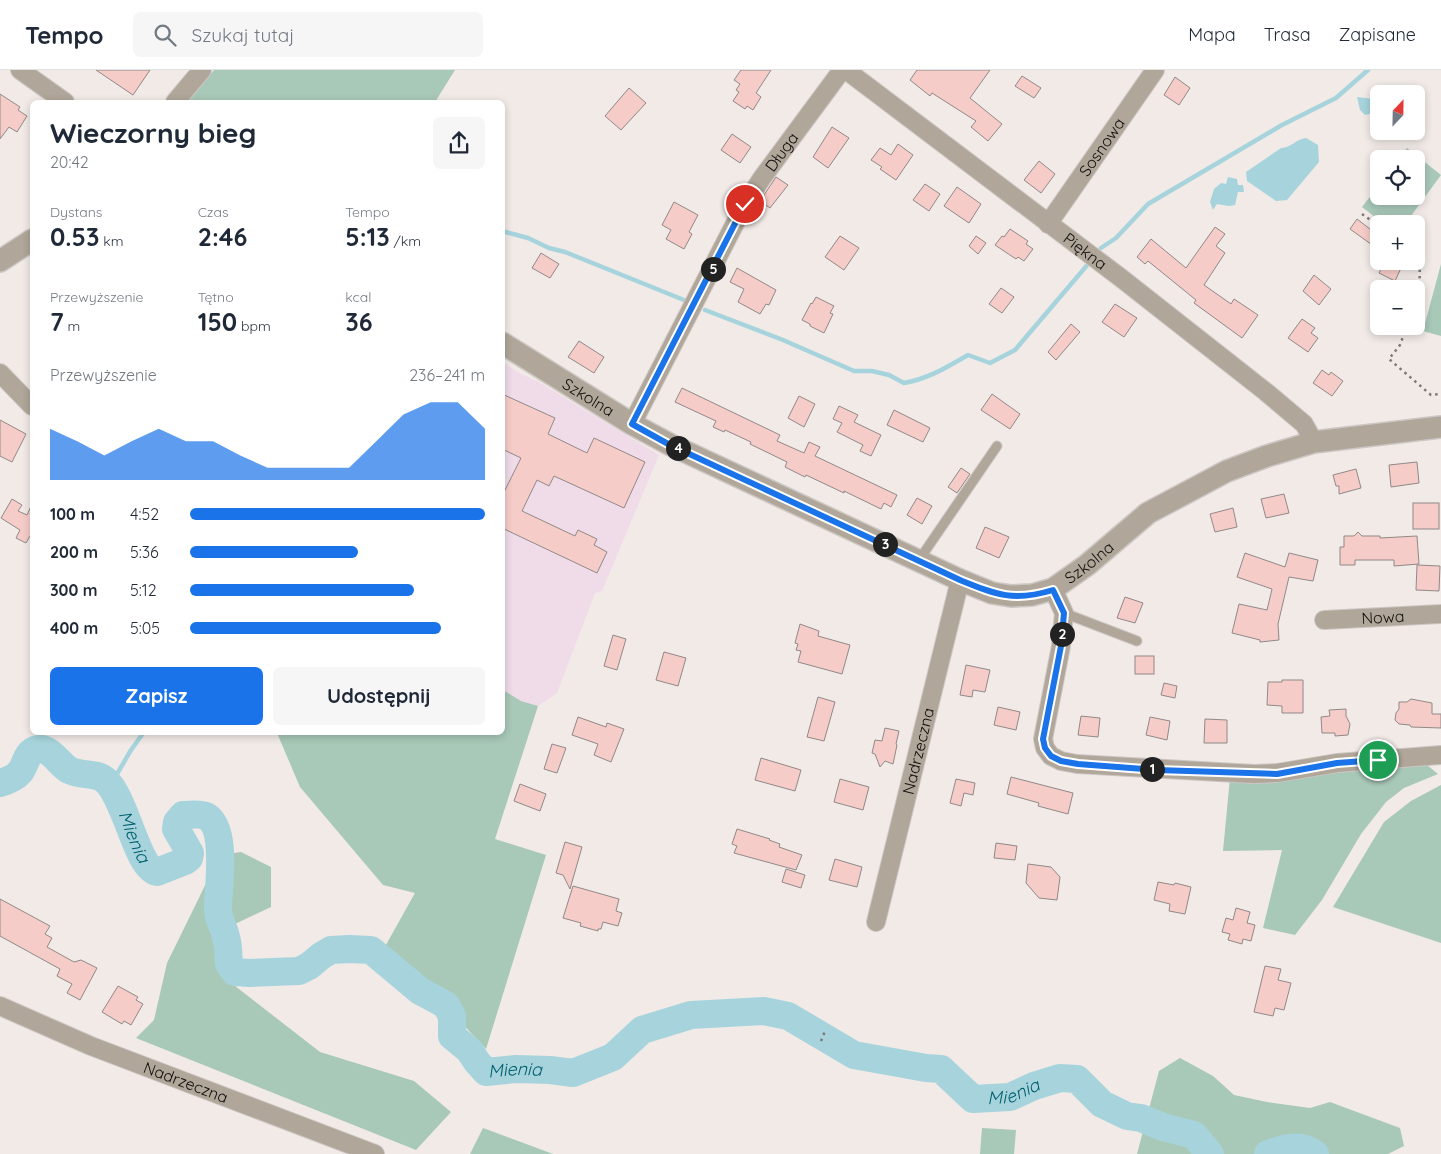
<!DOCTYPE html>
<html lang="pl">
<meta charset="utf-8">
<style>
:root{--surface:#fff;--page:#f6f6f7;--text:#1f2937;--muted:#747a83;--line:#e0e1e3;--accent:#1a73e8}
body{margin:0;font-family:Quicksand,sans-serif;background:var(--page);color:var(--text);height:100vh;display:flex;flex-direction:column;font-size:19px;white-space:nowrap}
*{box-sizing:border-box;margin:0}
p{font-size:16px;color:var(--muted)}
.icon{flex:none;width:28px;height:28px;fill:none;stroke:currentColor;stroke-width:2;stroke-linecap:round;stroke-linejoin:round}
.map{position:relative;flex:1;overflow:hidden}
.sheet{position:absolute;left:30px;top:30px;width:475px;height:635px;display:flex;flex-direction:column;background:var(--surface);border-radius:8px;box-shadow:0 2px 8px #0003}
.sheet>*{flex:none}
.needle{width:32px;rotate:22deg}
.fabs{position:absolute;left:1370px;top:15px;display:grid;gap:10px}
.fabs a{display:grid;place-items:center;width:55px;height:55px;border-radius:8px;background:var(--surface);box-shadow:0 2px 8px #0003;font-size:25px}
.pin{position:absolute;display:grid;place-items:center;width:42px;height:42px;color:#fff;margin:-21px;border:2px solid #fff;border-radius:50%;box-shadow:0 1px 5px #0007}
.km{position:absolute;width:25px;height:25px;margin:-12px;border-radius:50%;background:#222;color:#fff;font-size:14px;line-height:25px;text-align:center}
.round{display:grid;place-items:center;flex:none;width:52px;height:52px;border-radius:8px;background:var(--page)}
.overview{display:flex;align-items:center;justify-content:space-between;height:85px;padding:0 20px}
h1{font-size:28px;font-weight:700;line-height:38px}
.figures{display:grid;grid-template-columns:repeat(3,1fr);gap:8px;height:85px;padding:5px 20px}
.figures div{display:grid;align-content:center}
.figures b{font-size:25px;font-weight:700}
.figures small{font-size:14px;font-weight:400}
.figures p{font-size:14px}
.chart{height:140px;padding:10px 20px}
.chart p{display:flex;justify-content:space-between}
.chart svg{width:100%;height:90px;margin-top:5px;fill:var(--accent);opacity:.7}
.action{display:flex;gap:10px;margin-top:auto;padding:10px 20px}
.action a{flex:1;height:58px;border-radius:8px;background:var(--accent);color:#fff;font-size:20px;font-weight:700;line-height:58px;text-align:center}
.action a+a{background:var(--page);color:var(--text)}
ul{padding:0 20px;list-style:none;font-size:16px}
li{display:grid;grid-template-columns:80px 60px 1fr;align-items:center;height:38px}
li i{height:12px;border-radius:6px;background:var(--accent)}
header{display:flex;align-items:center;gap:30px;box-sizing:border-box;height:70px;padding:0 25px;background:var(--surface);border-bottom:1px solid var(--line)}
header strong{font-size:24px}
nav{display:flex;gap:28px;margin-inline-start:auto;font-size:18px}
.search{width:350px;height:45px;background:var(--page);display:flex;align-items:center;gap:12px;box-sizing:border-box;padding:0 18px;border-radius:8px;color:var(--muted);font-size:19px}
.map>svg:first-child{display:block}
</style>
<header>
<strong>Tempo</strong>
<div class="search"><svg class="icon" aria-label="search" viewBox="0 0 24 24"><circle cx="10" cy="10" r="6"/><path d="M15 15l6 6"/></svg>Szukaj tutaj</div>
<nav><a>Mapa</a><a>Trasa</a><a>Zapisane</a></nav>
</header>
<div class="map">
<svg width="1441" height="1084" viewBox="0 0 1441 1084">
<rect width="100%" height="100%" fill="#f1eae7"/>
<polygon fill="#f0dbe9" points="502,292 521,304 537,311 659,385 602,521 595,523 557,623 538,636 521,631 503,620"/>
<g fill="#a8c8b8">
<polygon points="214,0 455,0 435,32 188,32"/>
<polygon points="1407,78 1441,105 1405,154 1384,154 1362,137 1379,115 1379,126 1416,126 1416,89 1398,89"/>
<polygon points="1441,194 1441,266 1423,261"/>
<polygon points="503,620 521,631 538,636 495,769 546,785 486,979 456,947 452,934 382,882 415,823 383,815 300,717 277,663 502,662"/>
<polygon points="1415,692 1427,695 1438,704 1404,718 1386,732 1361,764 1322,830 1295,865 1263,858 1282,780 1223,781 1230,708 1343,701"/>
<polygon points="1441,715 1441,873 1333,837 1384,752 1411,731"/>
<polygon points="241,782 271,797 271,837 220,861 226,909 320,982 414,1011 451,1042 416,1080 136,968 154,950 167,893 220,785"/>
<polygon points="1180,988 1213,1006 1234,1025 1267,1032 1310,1038 1330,1032 1400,1058 1404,1076 1388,1084 1137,1084 1159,1001"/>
<polygon points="483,1058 553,1084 470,1084"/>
<polygon points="982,1058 1016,1060 1014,1084 980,1084"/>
</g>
<g fill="#a7d4dc">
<polygon points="1383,18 1396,24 1379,24 1379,49 1374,43 1365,45 1360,40 1357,27 1374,29"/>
<path d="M1306,68l12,7 1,17 -32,38 -11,1 -29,-20 -1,-9 35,-24c10,0 15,-9 25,-10z"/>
<polygon points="1228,107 1237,109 1238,115 1243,115 1244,122 1238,122 1235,135 1229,136 1217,134 1213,140 1210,132 1214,119 1221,113 1226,114"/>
</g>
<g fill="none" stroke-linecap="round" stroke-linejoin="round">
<g stroke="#a7d4dc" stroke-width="4.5">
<polyline points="502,161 528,168 549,178 565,182 684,230"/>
<polyline points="1101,178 1116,168 1148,134 1282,55 1336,28 1368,0"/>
<path d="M705,240l78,30 71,31h18l17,4 15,8c24,-4 43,-16 64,-28l22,8 25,-13 74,-87"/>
<polyline points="110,716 131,680 144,662"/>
</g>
<g stroke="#a7d4dc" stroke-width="28">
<path id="s1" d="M0,713c7,-2 15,-5 20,-11 6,-7 6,-21 18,-23 12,-2 21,15 31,21 11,6 26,2 36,10 21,17 31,87 52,92l28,-11 4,-3 1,-5 -14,-24 1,-7 6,-7c7,0 16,-2 23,1 22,12 12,72 12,92 0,14 6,18 8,29 3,9 2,19 3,27l6,8 15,1 49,-2 10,-5 12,-10 10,-6 18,-1 22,1 49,41 26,14 6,11v20l17,14 8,12 9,10 30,-3 34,1 23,3 40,-16 29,-27 49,-15 73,-4 24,5 66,39 72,13 15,1 32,30 37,-2 24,-11 26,-8 17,1 25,25 25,12 14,2 22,9 31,8 16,19"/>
<path d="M1268,1084c16,-6 32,-11 47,0"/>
</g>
</g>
<g fill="#f6ccc8" stroke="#908988">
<polygon points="96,0 150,0 133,25"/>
<polygon points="741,0 771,0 756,23 761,27 753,40 747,36 745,39 733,31 739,22 736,20 740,14 734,10"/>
<polygon points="917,0 990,0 970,28 1002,54 988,71 971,57 976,51 932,23 930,26 910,10"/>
<polygon points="1022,6 1041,18 1034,28 1015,16"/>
<polygon points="1175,7 1190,18 1179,35 1164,25"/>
<polygon points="629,18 646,33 621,60 605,46"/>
<polygon points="0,24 20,37 18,40 27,46 17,62 9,57 0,69"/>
<polygon points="832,57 849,68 828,98 813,87"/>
<polygon points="732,64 751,77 740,93 721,80"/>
<polygon points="898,74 913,85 896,110 880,99 882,97 871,90 880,78 891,85"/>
<polygon points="1039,91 1055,104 1041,123 1024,110"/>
<polygon points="776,107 788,115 770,138 760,131"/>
<polygon points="925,114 940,124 929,141 913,130"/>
<polygon points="957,117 981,134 969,153 944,136"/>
<polygon points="674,132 698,145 689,162 692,164 684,179 666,169 671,160 662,155"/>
<polygon points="1357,149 1379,166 1379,180 1350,159"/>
<polygon points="1215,157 1225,164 1216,176 1225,183 1204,215 1231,234 1234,229 1258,245 1242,268 1194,233 1196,230 1148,191 1145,194 1137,187 1151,169 1186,198"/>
<polygon points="1010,159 1028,171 1026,174 1033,179 1024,191 1018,187 1016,189 995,175 1002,166 1004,167"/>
<polygon points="840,166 859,178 844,200 825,187"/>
<polygon points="976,166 986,173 978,184 969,176"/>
<polygon points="541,183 559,194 550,208 532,198"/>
<polygon points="1385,191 1392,191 1402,196 1395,211 1379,203"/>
<polygon points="737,198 776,220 769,235 766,234 760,244 738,232 744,219 730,212"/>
<polygon points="1314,205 1331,219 1319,235 1303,221"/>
<polygon points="1001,218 1014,227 1002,243 989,234"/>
<polygon points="816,227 834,236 830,243 833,244 824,263 810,256 810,254 802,250 811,233 812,234"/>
<polygon points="1115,234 1137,248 1124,267 1102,252"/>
<polygon points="1302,249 1315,258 1311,263 1318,268 1308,282 1288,268"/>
<polygon points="1071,254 1080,262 1056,290 1048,282"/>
<polygon points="579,271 604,287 594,303 568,287"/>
<polygon points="1322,300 1329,305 1331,302 1343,311 1332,326 1313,313"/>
<polygon points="682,318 780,365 777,371 804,383 809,372 820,377 815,386 897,425 891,437 884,433 881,439 844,421 844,423 806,405 805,407 785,397 787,392 750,374 751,372 725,360 724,362 713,357 716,351 675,332"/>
<polygon points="502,324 555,348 548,364 587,383 594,368 645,392 624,438 554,406 549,416 537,410 522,441 575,466 578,460 597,469 594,475 607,482 597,503 502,458 502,426 521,388 502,379"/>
<polygon points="992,324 1020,344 1010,359 981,340"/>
<polygon points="799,326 815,334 804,357 788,348"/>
<polygon points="839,336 858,345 854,352 881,365 871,386 860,381 863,375 837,362 842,353 833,349"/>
<polygon points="894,340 930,358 923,372 887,355"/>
<polygon points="0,350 26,364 12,392 0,386"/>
<polygon points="1417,392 1419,413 1391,417 1389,395"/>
<polygon points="961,398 970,404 957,423 948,417"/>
<polygon points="1356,399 1361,418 1339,424 1339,416 1336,416 1333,405"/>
<polygon points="1284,424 1289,443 1266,448 1261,429"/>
<polygon points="917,428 932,436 922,454 907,445"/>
<polygon points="12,429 22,435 18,441 27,445 32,434 32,467 30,466 26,473 16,468 20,460 1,448"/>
<rect x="1413" y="433" width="26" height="26"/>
<polygon points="1233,438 1237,457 1215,462 1210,444"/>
<polygon points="985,457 1009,467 999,488 976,478"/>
<polygon points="1358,462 1362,466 1380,466 1380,468 1417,466 1419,494 1394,496 1394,490 1355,490 1355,495 1340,495 1340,477 1344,477 1344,466 1354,466"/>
<polygon points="1245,483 1285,497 1289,483 1318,490 1313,511 1289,507 1278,554 1279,570 1260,572 1260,570 1232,563 1239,534 1267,540 1272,519 1237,507"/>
<polygon points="1417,495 1440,496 1439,521 1416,520"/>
<polygon points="1125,527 1143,533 1135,553 1117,548"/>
<polygon points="800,554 819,561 818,566 850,575 842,604 798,592 801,581 796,580 798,574 795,573"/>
<polygon points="613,565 626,569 617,600 604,596"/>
<polygon points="664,582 686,588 678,616 656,610"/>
<rect x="1135" y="586" width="19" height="18"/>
<polygon points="966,595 990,600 985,622 973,620 972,627 960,625"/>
<polygon points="1282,610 1303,610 1303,643 1282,643 1282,636 1267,635 1268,612 1282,612"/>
<polygon points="1164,613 1177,616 1175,628 1161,625"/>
<polygon points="818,627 835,632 824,671 807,667"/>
<polygon points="1411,629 1432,633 1432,644 1441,644 1441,658 1411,657 1410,655 1399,654 1395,650 1396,643 1399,639 1399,632 1407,632"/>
<polygon points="998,637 1020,642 1016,660 994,655"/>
<polygon points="1346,639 1346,646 1350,654 1348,665 1335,666 1335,663 1322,663 1321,647 1330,646 1329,640"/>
<polygon points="1081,646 1100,648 1098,667 1078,665"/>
<polygon points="578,647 606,657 607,653 624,659 611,692 594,685 598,674 572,665"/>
<polygon points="1150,647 1170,651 1167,670 1146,665"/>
<polygon points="1205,649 1227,650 1227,673 1204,673"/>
<polygon points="885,658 899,661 896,674 897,675 893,694 885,691 880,697 875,684 872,683 875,670 882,671"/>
<polygon points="552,674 566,678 557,703 544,699"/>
<polygon points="761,688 801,700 795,721 755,710"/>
<polygon points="1011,707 1073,723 1068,744 1038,736 1039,733 1007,724"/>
<polygon points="840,709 869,717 863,740 834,732"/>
<polygon points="956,709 975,713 973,725 964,723 961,736 950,733"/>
<polygon points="520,714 546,724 540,741 514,731"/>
<polygon points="737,759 770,769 769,770 780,774 779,777 802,785 796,800 734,783 737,776 732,774"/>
<polygon points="565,772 582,777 570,819 563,805 556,803"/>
<polygon points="996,773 1017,776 1015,790 994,788"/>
<polygon points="835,789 862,797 857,817 829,810"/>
<polygon points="1028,794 1051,797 1060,807 1057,830 1039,828 1026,813"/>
<polygon points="786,799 805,805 801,818 782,812"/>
<polygon points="1158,812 1174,815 1175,813 1191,817 1185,844 1169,841 1170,834 1154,830"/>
<polygon points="573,816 619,829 616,841 622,843 618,856 603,852 601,859 598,859 598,861 580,856 581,853 563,848"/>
<polygon points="0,829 50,856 45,864 52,868 47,877 74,892 81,890 97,898 80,930 67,923 72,914 57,906 60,899 0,866"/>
<polygon points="1236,838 1250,842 1247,853 1255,855 1251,871 1243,869 1242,874 1228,870 1230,864 1222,862 1226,848 1233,850"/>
<polygon points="1265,896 1281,899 1278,910 1291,913 1284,940 1275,938 1273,946 1254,942"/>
<polygon points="118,916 138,927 136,930 143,934 131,955 124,951 122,954 102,942"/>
</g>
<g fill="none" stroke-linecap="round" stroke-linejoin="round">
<g stroke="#cdc7c4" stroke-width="11">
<g id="service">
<polyline points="919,490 997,376"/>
<polyline points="1064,543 1137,571"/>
</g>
</g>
<g stroke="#cdc7c4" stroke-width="20">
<g id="minor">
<polyline points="20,0 65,32"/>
<path id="s2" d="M846,0l275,208 145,114 38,32 10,18"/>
<polyline points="175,32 202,0"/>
<path id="s3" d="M1048,154l107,-154"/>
<polyline points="0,303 32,336"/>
<path id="s4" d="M632,354l113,-220 17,-26 80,-108"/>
<polyline points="1053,519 1064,543 1061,576 1043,669 1045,678 1051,686 1061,691 1077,694 1254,704 1277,703 1337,693 1441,685"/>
<path id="s5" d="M1324,550l117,-6"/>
<path id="s6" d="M876,852l84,-342"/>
<path id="s7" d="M0,936l91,40 284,108"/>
</g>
</g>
<g stroke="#cdc7c4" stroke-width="24">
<g id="tertiary">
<polyline points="0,191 32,170"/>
<path id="s8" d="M502,273l130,81 39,21 289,135 32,13 19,3 21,-1 21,-6 34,-24 61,-52 79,-42 40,-15 47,-14 127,-15"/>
</g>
</g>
<g stroke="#7d7977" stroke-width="2.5" stroke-dasharray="2.5 4" stroke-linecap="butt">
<polyline points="1362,144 1379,156"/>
<path d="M1416,187c6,12 4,25 0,38"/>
<polyline points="1407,256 1400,275 1389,289 1431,325 1441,324"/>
<polyline points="821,971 825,961"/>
</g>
<use href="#service" stroke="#b0a699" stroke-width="9"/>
<use href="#minor" stroke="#b0a699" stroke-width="18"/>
<use href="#tertiary" stroke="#b0a699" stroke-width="21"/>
</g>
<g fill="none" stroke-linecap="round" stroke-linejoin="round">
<g stroke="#fff" stroke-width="10">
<path id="route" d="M745,134l-113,220 38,21 290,135c37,15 54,22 93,10l11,23 -3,33 -18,93 2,9 6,8 10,5 17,3 79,6 120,4 60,-11 41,-3"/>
</g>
<use href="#route" stroke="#1a73e8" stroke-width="6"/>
</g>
<g text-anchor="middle" stroke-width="4" stroke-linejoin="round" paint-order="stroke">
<g font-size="16" fill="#100e0d" stroke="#fff">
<text dy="6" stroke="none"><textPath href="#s3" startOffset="94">Sosnowa</textPath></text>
<text dy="6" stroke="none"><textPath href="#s4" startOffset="311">Długa</textPath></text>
<text dy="6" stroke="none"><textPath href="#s2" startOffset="300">Piękna</textPath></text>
<text dy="6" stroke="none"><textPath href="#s8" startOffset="102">Szkolna</textPath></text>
<text dy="6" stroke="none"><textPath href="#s8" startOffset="658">Szkolna</textPath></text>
<text dy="6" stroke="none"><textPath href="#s5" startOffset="59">Nowa</textPath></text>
<text dy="6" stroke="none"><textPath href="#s6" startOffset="176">Nadrzeczna</textPath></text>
<text dy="6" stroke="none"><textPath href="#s7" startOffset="201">Nadrzeczna</textPath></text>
</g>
<g font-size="18" font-style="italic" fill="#00606e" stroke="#fff">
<text dy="6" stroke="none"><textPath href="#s1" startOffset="194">Mienia</textPath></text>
<text dy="6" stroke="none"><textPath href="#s1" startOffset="856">Mienia</textPath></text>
<text dy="6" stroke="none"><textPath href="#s1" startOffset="1396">Mienia</textPath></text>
</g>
</g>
</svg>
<div class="fabs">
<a><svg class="needle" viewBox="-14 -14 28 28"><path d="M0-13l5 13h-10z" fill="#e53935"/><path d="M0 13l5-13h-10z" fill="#747a83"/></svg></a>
<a><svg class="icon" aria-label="locate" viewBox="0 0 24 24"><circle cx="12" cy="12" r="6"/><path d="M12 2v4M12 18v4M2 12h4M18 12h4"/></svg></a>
<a>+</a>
<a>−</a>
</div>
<div class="pin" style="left:1378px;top:690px;background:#1e9e55"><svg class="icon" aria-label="arrive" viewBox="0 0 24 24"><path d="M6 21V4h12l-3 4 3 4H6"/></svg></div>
<div class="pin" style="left:745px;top:134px;background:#d93025"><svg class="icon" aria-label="check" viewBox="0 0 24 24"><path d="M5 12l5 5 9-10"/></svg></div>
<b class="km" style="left:1152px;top:699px">1</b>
<b class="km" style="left:1062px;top:564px">2</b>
<b class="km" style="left:885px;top:474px">3</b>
<b class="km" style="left:678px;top:378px">4</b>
<b class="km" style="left:713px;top:199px">5</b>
<section class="sheet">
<div class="overview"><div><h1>Wieczorny bieg</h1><p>20:42</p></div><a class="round"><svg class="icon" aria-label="share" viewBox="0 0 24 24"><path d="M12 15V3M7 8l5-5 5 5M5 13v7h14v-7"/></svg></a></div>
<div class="figures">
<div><p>Dystans</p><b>0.53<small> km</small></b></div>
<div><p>Czas</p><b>2:46</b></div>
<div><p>Tempo</p><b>5:13<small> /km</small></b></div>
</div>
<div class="figures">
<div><p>Przewyższenie</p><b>7<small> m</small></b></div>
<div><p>Tętno</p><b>150<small> bpm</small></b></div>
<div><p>kcal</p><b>36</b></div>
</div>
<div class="chart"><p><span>Przewyższenie</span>236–241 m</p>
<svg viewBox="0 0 160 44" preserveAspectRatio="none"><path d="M0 44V19L10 25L20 32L30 25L40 19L50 25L60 25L70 32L80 38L90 38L100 38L110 38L120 25L130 12L140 6L150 6L160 19V44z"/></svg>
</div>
<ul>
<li><b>100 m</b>4:52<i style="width:100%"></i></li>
<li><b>200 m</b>5:36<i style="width:57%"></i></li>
<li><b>300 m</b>5:12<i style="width:76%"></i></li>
<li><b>400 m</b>5:05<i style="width:85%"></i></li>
</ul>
<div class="action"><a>Zapisz</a><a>Udostępnij</a></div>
</section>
</div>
